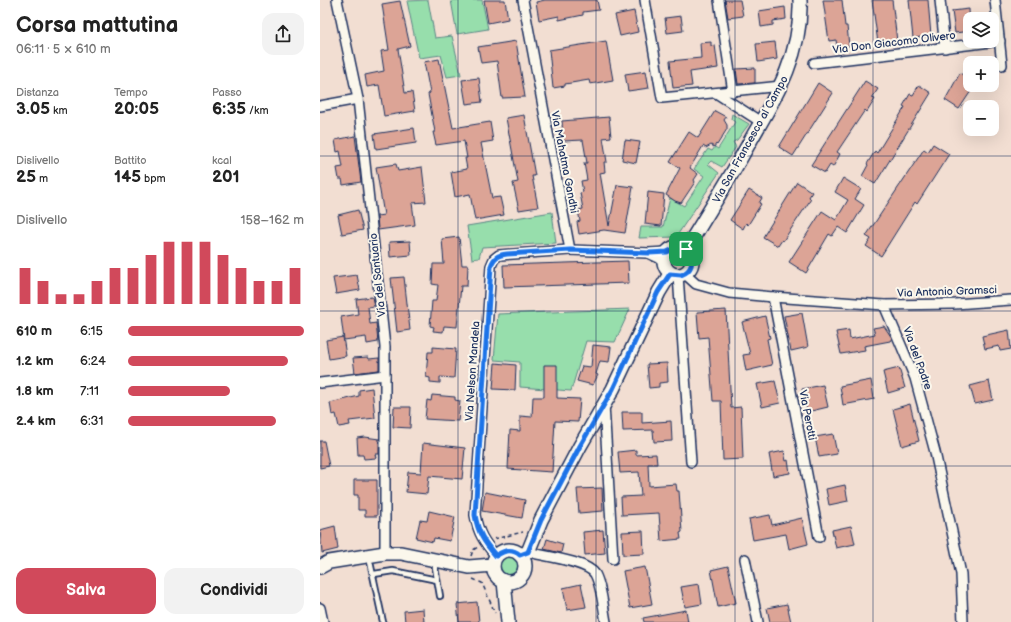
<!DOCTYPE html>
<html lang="it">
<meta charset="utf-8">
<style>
:root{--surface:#fff;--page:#f2f2f2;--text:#222;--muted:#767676;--accent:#d1495b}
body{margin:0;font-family:"Balsamiq Sans",sans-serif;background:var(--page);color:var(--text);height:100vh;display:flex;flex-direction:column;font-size:15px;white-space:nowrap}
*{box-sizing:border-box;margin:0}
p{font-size:13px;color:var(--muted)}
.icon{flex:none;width:22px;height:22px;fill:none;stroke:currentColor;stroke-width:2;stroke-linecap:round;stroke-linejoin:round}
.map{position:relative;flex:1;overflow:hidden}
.drawer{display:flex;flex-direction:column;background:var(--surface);width:320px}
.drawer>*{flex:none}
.buttons{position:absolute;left:643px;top:12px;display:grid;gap:8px}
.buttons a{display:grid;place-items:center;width:36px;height:36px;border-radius:8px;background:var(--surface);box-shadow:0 4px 16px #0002;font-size:20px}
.pin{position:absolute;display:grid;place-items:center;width:34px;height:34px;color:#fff;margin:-17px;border-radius:8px;box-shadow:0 2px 6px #0006}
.round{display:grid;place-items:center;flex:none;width:42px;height:42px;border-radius:12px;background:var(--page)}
.headline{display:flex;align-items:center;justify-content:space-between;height:68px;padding:0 16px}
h1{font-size:22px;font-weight:800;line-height:30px}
.stats{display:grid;grid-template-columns:repeat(3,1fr);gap:6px;height:68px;padding:4px 16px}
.stats div{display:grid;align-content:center}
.stats b{font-size:17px;font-weight:800}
.stats small{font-size:11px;font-weight:400}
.stats p{font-size:11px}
.chart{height:112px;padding:8px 16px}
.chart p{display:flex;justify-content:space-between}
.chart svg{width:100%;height:72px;margin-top:4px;stroke:var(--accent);stroke-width:6}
.cta{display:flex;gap:8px;margin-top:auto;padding:8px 16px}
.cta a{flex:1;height:46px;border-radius:12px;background:var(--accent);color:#fff;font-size:16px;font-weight:800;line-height:46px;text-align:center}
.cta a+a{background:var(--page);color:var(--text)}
ul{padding:0 16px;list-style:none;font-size:13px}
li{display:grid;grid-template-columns:64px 48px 1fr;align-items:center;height:30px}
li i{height:10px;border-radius:5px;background:var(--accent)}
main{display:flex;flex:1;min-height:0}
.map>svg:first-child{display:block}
</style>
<main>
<section class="drawer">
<div class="headline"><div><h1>Corsa mattutina</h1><p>06:11 · 5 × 610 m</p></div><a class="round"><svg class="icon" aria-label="share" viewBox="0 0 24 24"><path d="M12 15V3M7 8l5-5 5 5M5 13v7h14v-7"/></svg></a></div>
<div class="stats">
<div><p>Distanza</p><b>3.05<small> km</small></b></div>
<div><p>Tempo</p><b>20:05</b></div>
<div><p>Passo</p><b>6:35<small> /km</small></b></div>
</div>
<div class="stats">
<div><p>Dislivello</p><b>25<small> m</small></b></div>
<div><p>Battito</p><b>145<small> bpm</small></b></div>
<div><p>kcal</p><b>201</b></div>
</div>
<div class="chart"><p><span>Dislivello</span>158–162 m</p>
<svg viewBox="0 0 160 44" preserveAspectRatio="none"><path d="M5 44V22M15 44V30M25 44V38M35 44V38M45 44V30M55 44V22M65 44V22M75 44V14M85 44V6M95 44V6M105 44V6M115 44V14M125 44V22M135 44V30M145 44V30M155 44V22"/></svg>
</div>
<ul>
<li><b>610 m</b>6:15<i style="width:100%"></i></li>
<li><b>1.2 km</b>6:24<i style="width:91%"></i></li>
<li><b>1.8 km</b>7:11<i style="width:58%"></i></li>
<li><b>2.4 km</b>6:31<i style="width:84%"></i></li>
</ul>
<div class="cta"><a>Salva</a><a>Condividi</a></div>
</section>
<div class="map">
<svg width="691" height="622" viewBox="0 0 691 622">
<rect width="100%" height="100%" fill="#f2ded2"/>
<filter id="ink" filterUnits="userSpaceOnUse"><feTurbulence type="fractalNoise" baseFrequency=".025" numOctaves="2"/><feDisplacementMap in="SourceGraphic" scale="8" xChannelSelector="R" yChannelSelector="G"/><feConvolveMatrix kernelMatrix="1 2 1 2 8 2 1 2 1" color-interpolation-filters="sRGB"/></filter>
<g filter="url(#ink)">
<g fill="#97deac" stroke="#598685">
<polygon points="108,0 115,38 132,36 141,75 127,77 121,55 99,58 87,1"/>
<polygon points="131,0 162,0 168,29 137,34"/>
<polygon points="412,114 429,124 417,140 413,142 416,147 402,167 391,161 388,164 399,173 356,237 319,238 321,227 343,227 350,198 364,206 384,176 374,169 388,149 392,151 395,147 398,149 415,122 411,119"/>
<polygon points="232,212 236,243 162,247 159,258 152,259 147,226"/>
<polygon points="310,309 295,342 266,341 251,391 200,387 200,362 174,360 178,314"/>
<circle cx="188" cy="565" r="10"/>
</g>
<g fill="#dca496" stroke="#1b2f5e">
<polygon points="164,0 185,0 188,19 168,23"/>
<polygon points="225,0 277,0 279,10 263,12 263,15 239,20 239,16 219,20 216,2"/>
<polygon points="405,0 420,0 423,16 408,18"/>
<polygon points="503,0 522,0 525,26 527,26 529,46 517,47 516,40 509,41"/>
<polygon points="552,0 572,0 577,41 558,43"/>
<polygon points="589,0 608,0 611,36 593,38"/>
<polygon points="80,1 90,46 78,49 85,93 92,92 95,111 64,116 59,85 47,87 45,75 64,71 61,51 69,50 62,4"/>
<polygon points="465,7 466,19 453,21 453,25 441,27 439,11"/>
<polygon points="649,9 650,31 635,33 632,11"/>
<polygon points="314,11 318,32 300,36 295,15"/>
<polygon points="361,16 363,31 347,33 345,18"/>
<polygon points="196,41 205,97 182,98 177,61 161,63 158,47"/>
<polygon points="286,41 293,80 270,84 269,80 245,84 245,86 233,88 229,50"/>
<polygon points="391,42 391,46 395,45 398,68 370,72 372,86 353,88 350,61 381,58 380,43"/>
<polygon points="455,42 457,59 438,62 436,44"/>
<polygon points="119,59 133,128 170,122 173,141 161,143 172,198 180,197 184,215 155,220 150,194 135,197 131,172 147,169 145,158 147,158 144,141 116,145 113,132 115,132 108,94 110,93 104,62"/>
<polygon points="435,68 435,83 418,84 416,69"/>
<polygon points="326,71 329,88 308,91 305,74"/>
<polygon points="640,73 650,80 650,85 655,85 639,109 625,100"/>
<polygon points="159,78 162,102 146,104 142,80"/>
<polygon points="545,81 558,89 552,98 555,99 547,112 545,110 517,152 520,154 513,167 510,165 505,173 491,165"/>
<polygon points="498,83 513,93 473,156 459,147"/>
<polygon points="599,85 611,93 555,184 542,176 548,165 547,164 555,151 557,153 585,107 583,106 590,94 593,95"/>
<polygon points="395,111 406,117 404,120 407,125 407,129 397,145 396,144 394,147 391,145 386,148 383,146 370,168 378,174 374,180 375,182 361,203 355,201 346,195 360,168 350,162 369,132 378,138"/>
<polygon points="204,115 215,176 212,176 218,207 199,210 193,183 198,182 186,118"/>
<polygon points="289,117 291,137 283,138 287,162 284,162 285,172 280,173 289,226 297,185 313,187 305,233 284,230 259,234 257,222 260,221 258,210 263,209 260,193 263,192 261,181 267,180 264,163 267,163 263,140 243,141 242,121"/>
<polygon points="94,128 96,143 56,149 54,134"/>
<polygon points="35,136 41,182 23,185 22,179 19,179 17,168 23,167 20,151 17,152 15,140"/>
<polygon points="305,140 320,142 316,163 302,160"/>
<polygon points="613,144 629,154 597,204 595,202 561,256 546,246 551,239 546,236 604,149 608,152"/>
<polygon points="76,164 78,171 102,167 106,202 92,203 95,225 58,230 57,216 64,215 56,167"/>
<polygon points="523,178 541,189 535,199 544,205 527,233 518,227 512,236 509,234 486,273 469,262 502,211 516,220 528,200 515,192"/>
<polygon points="477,182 492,192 489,197 491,199 463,241 462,240 458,246 443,237"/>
<polygon points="429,190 442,198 439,203 441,204 428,225 426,223 423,229 410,220"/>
<polygon points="328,192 344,194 341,226 325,224"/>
<polygon points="38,210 43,230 22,234 18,215"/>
<polygon points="139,237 142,265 148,265 147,286 141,286 137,327 124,326 123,332 113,331 114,327 110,326 112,301 116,301 118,285 112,284 113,264 124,264 122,239"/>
<polygon points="90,241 91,255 70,257 69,242"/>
<polygon points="308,261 309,283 184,287 183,265"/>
<polygon points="37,275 40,290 16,294 13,278"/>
<polygon points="84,277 90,330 77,332 71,278"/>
<polygon points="52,297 54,306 48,307 50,324 56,323 58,342 47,344 46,337 24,340 21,317 38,314 36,299"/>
<polygon points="406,310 411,408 421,407 423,459 403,460 401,401 393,401 388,337 379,338 377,312"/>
<polygon points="482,313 488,347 471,351 464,316"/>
<polygon points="445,316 450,338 447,339 452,365 426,371 423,355 430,354 422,322"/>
<polygon points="564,326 572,338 570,341 544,346 545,350 521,354 516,332 529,330 530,339 555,334 553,328"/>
<polygon points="689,330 691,349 680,351 679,346 665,349 662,336"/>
<polygon points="23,337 26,356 9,359 6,340"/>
<polygon points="273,345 291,347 289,362 280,361 276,374 278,375 273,385 257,381 262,366 271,367"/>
<polygon points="113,347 136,349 134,378 120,377 120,383 110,382 110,378 106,377 108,352 113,352"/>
<polygon points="48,357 49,359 59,358 59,370 35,373 33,358"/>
<polygon points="175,363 196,365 195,390 173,389"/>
<polygon points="347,363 348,382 339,383 339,387 329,388 327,364"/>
<polygon points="224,365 237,365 237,398 260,399 258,422 235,421 232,472 188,469 190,430 200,431 200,416 212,417 213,397 224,397"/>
<polygon points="579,368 585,388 568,393 563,372"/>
<polygon points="551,380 554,399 523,405 520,386"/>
<polygon points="455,381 460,403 442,407 437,384"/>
<polygon points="669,381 673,400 655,404 650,386"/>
<polygon points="503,385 508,407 487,412 482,389"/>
<polygon points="52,388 55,418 29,421 30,425 19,427 16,414 12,415 10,403 39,396 39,390"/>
<polygon points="112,395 135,397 135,400 140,401 138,421 105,419 107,400 111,401"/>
<polygon points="590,404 599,441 582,446 573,409"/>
<polygon points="74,407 91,407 90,428 73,427"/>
<polygon points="302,412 322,412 322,423 351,421 352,441 334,442 333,430 303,431"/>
<polygon points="513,434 517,454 499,457 495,437"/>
<polygon points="45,437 59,439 59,454 55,454 56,458 44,459 43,455 38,455 37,438"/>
<polygon points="0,441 4,441 9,466 0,468"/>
<polygon points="103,443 145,448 142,479 109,476 107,494 86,492 88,472 101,473"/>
<polygon points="316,450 316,455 336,454 337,464 328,464 329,486 356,484 357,491 359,491 362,532 360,533 361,539 341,541 339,513 302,515 301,497 321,496 319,472 300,473 298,452"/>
<polygon points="464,451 466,461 468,460 470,473 453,476 449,454"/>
<polygon points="34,480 57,480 57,516 45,516 45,510 38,510 38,495 34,495"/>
<polygon points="525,485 528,501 509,505 506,489"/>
<polygon points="282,488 283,511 259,513 257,489"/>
<polygon points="165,492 205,500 202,518 162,511"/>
<polygon points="109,511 135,517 130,541 114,538 113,542 96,538 100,520 107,521"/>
<polygon points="450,515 452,525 482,518 488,544 469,549 466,534 433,540 429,519"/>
<polygon points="15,526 18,549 2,553 0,530"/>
<polygon points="531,526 535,544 516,548 512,530"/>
<polygon points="283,530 285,553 265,555 263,532"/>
<polygon points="323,531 324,554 303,555 302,532"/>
<polygon points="227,539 243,544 241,553 224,549"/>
<polygon points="408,566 416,603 398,607 391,570"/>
<polygon points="325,567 332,604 310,608 303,571"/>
<polygon points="261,584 266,607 247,610 243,588"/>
<polygon points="379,584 382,604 365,607 361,587"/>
<polygon points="157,602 159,622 139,622 137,604"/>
<polygon points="467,604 471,622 450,622 447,608"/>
<polygon points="103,609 104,622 85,622 84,611"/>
<polygon points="366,610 368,622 324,622 323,618"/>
</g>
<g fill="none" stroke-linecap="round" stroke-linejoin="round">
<g stroke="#1b2f5e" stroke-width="8">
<g id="lane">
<polyline points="49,557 63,622"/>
<polyline points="114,561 120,596"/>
<polyline points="54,574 73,571 117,580"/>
</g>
</g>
<g stroke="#1b2f5e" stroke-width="12">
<g id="street">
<polyline points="17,0 38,99 65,347 65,553"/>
<polyline points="203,0 250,250 329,253 347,252"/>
<polyline points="325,0 342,98 461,86"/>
<polyline points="399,0 413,92"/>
<polyline points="620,0 625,48"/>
<polyline points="675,0 682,65"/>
<polyline points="494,63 680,41"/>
<polyline points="396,93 441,122"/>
<polyline points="0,106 38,99"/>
<polyline points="330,254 343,260"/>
<polyline points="365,274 376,284 409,293 453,297 564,305 635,304 691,300"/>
<polyline points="358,275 371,462"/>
<polyline points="453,297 499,537"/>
<polyline points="564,305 595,378 615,452 641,574 643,622"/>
<polyline points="0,383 65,375"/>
<polyline points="284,404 293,559"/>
<path d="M208,552c15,4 59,9 67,22 7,13 8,33 11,48"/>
<path d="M176,556c-12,-14 -18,-23 -21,-41l16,-249 3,-7 5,-4 71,-5"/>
<polyline points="425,559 438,622"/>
<polyline points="0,608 3,622"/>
</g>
</g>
<g stroke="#1b2f5e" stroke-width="16">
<g id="secondary">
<circle cx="358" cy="261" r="14"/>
<path d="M366,249c23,-37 46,-74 67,-113 25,-43 49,-84 47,-136"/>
<circle cx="189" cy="566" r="16"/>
<polyline points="200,555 208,552 221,520 260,446 293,389 339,292 350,274"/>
<polyline points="0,567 9,562 65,553 81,553 149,567 173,565"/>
<polyline points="184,581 188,622"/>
</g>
</g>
<g stroke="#1b2f5e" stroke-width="1.5" stroke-dasharray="4 3" stroke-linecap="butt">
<polyline points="350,243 360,236"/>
<polyline points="174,539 203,532"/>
<polyline points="151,556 153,550 158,547"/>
<polyline points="153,579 162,583 175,613"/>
</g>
<use href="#lane" stroke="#fbf7ec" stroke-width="4.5"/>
<use href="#street" stroke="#fbf7ec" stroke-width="9"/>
<use href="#secondary" stroke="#fbf7ec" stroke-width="13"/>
</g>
</g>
<g fill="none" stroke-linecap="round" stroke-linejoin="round" filter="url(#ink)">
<g stroke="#fff" stroke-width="8">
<path id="route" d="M358,247l11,5c5,10 3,19 -8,23l-11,-1 -12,18 -45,97 -33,57 -39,74 -13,32 -8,3c-8,-7 -16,-5 -24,1 -12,-14 -18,-23 -21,-41l16,-249c3,-9 7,-11 16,-12l63,-4 79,3 18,-1z"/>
</g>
<use href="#route" stroke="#1a73e8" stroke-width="5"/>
</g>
<path fill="none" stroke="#1b2f5e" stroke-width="1" stroke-opacity="0.55" d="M138,0v622M276,0v622M415,0v622M553,0v622M0,156h691M0,311h691M0,466h691"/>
<g text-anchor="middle" stroke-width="4" stroke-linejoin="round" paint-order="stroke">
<g font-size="11" fill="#1b2f5e" stroke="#fbf7ec">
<text transform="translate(574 42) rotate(-7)" y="4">Via Don Giacomo Olivero</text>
<text transform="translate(430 139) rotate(-61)" y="4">Via San Francesco al Campo</text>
<text transform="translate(245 162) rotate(79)" y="4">Via Mahatma Gandhi</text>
<text transform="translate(57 275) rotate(-96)" y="4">Via del Santuario</text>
<text transform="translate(627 291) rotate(-2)" y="4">Via Antonio Gramsci</text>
<text transform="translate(598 358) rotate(70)" y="4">Via del Padre</text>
<text transform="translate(152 371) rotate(-86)" y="4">Via Nelson Mandela</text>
<text transform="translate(488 415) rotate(79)" y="4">Via Perotti</text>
</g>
</g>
</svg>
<div class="buttons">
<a><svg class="icon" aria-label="layers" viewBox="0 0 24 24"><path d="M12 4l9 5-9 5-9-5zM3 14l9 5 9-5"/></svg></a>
<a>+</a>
<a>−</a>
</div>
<div class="pin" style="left:366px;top:249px;background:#1e9e55"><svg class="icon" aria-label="arrive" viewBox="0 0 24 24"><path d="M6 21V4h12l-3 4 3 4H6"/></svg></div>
</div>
</main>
